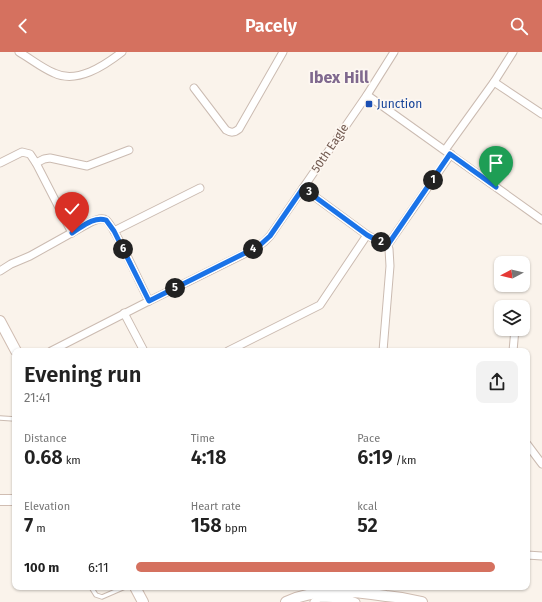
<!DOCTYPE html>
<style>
:root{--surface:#fff;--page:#f2f2f2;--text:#222;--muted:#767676;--accent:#d5715f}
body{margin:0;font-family:"Fira Sans",sans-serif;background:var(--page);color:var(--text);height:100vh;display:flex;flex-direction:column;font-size:15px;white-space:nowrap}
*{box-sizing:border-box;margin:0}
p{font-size:13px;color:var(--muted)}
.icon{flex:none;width:22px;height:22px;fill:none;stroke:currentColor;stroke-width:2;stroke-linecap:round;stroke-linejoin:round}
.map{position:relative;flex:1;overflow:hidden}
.side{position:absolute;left:12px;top:296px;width:518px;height:242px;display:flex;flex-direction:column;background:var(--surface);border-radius:8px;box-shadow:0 1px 3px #0004}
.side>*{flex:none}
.needle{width:26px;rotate:263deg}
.controls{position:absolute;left:494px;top:204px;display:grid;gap:8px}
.controls a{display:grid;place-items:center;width:36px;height:36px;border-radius:8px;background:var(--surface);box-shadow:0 1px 3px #0004;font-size:20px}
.pin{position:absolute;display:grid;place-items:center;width:34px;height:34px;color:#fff;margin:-41px -17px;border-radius:50% 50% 50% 0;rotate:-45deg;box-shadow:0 0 4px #0007}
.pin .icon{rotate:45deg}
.km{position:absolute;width:20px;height:20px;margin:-10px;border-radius:50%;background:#222;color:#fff;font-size:11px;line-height:20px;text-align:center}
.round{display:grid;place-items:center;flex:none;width:42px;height:42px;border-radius:8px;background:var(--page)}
.overview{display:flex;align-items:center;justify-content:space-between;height:68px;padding:0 12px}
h1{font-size:22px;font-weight:600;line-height:30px}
.stats{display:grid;grid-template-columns:repeat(3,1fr);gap:6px;height:68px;padding:4px 12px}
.stats div{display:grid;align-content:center}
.stats b{font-size:20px;font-weight:600}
.stats small{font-size:11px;font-weight:400}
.stats p{font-size:11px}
ul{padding:0 12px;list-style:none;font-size:13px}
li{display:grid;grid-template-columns:64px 48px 1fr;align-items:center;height:30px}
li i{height:10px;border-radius:5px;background:var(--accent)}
header{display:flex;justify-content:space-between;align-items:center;height:52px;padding:0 12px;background:var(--accent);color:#fff;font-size:18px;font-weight:600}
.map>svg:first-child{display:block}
</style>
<header><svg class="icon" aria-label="back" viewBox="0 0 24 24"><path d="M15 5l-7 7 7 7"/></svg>Pacely<svg class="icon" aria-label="search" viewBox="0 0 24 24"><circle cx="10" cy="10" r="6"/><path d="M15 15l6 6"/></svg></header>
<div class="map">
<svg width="542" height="550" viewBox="0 0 542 550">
<rect width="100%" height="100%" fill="#faf3eb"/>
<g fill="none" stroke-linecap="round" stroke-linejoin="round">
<g stroke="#cbbbb1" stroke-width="5.5">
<g id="lane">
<polyline points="0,366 15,367"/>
<polyline points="91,535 96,543 102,545 125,535"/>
</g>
</g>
<g stroke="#cbbbb1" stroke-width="9">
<g id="street">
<path d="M19,0c12,7 23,16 35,21 23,11 50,-7 68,-21"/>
<polyline points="494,30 542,62"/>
<path d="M194,36l32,42c5,3 8,3 13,-1l44,-77"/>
<polyline points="367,43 542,168"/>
<polyline points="445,98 494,30 513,0"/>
<polyline points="0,111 22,100 30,102 36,111 72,181"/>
<polyline points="36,111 44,107 50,106 87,114 129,98"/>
<polyline points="303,136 367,183 387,194 389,197 390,214 383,299"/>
<polyline points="114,179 200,136"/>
<polyline points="387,194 451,102"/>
<path d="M0,219l11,-7 19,-8 61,-34c5,-2 11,-5 15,-2 8,5 36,68 43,81"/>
<polyline points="512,253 513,255"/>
<polyline points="124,261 144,299"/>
<polyline points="51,299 149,249 254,197 264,190 270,184 367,43 394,0"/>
<polyline points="228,299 320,253 367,183"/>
<polyline points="513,299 515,277"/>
<polyline points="527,392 542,412"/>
<polyline points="527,503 542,504"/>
<polyline points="314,550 319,546 348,547 356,550"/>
</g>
</g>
<g stroke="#d0bdb2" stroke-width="12">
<g id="secondary">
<polyline points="0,269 16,299"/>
<polyline points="0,448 15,448"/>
<polyline points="135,535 143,550"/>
<path d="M286,550c32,-15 66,-11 100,-6 12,1 24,3 36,6"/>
</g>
</g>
<use href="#lane" stroke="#fff" stroke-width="3.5"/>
<use href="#street" stroke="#fff" stroke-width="7"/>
<use href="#secondary" stroke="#fff" stroke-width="10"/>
</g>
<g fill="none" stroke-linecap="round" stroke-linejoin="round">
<g stroke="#fff" stroke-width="8">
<path id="route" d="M72,181c10,-6 22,-17 34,-13l8,11 35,70 110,-55 11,-10 33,-48 64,47 20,11 63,-92 46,33"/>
</g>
<use href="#route" stroke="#1a73e8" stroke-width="5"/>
</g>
<rect fill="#1a4fb4" stroke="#fdf7f1" stroke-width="1.5" x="365" y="48" width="8" height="8" rx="2"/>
<g text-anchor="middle" stroke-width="3.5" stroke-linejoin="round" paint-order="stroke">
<g font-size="12" fill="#164399" stroke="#fdf7f1" text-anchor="start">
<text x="377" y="56">Junction</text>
</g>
<g font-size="12" fill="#725a50" stroke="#fdf7f1">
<text transform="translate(330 96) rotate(-56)" y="4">50th Eagle</text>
</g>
<g font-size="16" font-weight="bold" fill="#7f688e" stroke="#fdf7f1">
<text x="339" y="31">Ibex Hill</text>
</g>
</g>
</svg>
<div class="controls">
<a><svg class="needle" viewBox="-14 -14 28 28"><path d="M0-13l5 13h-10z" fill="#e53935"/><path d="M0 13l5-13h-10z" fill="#767676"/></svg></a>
<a><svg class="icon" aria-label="layers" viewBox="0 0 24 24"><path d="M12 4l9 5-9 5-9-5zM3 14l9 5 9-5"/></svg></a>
</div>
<div class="pin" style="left:496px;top:135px;background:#1e9e55"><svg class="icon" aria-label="arrive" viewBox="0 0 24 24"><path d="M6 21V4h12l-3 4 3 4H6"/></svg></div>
<div class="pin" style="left:72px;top:181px;background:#d93025"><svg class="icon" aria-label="check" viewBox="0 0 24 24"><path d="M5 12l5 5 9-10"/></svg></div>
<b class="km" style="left:433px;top:128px">1</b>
<b class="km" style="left:381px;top:190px">2</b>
<b class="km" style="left:309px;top:140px">3</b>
<b class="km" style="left:253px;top:197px">4</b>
<b class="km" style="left:175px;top:236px">5</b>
<b class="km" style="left:123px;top:197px">6</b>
<section class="side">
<div class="overview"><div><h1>Evening run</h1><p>21:41</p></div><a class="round"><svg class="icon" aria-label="share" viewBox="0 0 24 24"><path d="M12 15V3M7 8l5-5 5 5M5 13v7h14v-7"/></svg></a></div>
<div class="stats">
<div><p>Distance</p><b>0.68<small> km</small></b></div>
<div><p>Time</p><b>4:18</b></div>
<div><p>Pace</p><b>6:19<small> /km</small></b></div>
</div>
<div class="stats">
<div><p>Elevation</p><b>7<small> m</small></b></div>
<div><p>Heart rate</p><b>158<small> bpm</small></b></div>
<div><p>kcal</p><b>52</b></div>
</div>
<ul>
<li><b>100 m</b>6:11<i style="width:94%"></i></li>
</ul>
</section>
</div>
